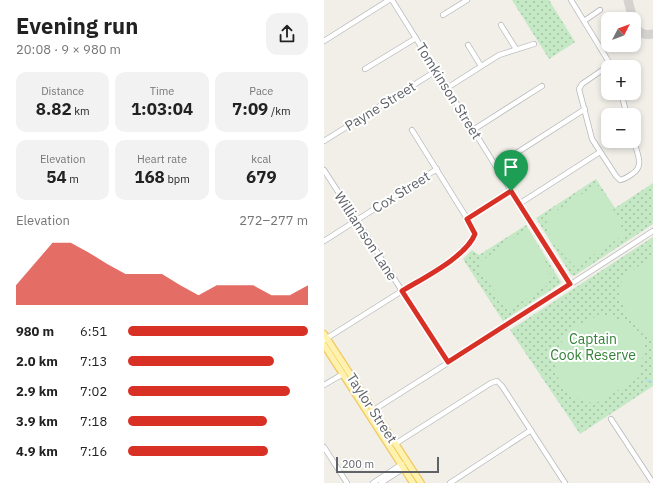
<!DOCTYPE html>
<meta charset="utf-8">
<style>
:root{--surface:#fff;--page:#f2f2f2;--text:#222;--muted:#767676;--accent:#d93025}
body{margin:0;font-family:"IBM Plex Sans",sans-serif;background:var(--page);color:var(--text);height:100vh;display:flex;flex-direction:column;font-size:15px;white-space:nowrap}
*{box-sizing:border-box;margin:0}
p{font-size:13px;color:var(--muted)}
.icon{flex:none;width:22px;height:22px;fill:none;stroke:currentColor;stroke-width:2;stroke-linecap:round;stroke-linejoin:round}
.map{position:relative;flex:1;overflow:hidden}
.panel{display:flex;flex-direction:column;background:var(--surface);width:324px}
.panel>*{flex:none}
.needle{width:26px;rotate:48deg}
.tools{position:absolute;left:277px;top:12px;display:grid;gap:8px}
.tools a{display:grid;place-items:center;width:40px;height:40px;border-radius:8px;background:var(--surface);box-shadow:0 2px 6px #0003;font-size:20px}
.scale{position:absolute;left:12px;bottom:10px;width:103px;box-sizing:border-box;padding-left:4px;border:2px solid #5f6368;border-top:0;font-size:11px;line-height:14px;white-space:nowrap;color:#5f6368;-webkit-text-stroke:3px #fff;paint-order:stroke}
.pin{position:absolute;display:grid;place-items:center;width:34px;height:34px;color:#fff;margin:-41px -17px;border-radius:50% 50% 50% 0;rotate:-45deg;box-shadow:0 0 4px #0007}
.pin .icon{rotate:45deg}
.round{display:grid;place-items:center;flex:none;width:42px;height:42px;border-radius:12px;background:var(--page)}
.headline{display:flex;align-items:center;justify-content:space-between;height:68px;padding:0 16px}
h1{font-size:22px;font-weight:700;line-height:30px}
.stats{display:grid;grid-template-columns:repeat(3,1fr);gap:6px;height:68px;padding:4px 16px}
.stats div{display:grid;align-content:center;border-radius:10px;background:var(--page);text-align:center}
.stats b{font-size:17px;font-weight:700}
.stats small{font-size:11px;font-weight:400}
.stats p{font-size:11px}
.chart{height:112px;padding:8px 16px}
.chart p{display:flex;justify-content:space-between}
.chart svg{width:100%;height:72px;margin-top:4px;fill:var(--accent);opacity:.7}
ul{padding:0 16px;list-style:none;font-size:13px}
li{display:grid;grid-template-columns:64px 48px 1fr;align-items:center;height:30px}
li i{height:10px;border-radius:5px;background:var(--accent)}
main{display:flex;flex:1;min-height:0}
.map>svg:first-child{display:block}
</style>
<main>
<section class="panel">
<div class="headline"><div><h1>Evening run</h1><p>20:08 · 9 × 980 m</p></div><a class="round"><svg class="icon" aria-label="share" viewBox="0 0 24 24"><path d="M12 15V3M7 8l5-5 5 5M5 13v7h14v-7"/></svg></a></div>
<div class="stats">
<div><p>Distance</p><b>8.82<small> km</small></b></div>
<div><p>Time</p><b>1:03:04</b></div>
<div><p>Pace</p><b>7:09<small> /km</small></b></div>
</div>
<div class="stats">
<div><p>Elevation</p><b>54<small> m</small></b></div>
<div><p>Heart rate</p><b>168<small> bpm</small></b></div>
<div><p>kcal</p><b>679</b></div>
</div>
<div class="chart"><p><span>Elevation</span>272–277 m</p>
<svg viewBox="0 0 160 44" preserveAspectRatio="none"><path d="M0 44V32L10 19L20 6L30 6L40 12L50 19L60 25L70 25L80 25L90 32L100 38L110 32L120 32L130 32L140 38L150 38L160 32V44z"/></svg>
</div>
<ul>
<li><b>980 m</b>6:51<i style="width:100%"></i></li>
<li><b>2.0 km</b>7:13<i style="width:81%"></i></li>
<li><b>2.9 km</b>7:02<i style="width:90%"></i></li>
<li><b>3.9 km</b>7:18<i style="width:77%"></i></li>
<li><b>4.9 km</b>7:16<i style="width:78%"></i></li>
</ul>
</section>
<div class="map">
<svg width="329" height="483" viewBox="0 0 329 483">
<defs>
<pattern id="park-dots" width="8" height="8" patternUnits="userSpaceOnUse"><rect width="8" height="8" fill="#c5e8c5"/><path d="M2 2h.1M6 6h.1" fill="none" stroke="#a3c0a4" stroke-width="1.8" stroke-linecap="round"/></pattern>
</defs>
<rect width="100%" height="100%" fill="#f1efe8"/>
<g fill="url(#park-dots)">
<polygon points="188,0 225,0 251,42 225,59"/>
<polygon points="272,179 291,208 329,183 329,224 250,276 247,275 212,218"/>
<polygon points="202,225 237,282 236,284 179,321 139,259 148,250 155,255"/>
<polygon points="329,237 329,386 256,434 186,330"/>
</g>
<g fill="#c5e8c5">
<path d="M273,184l16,25 12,25 -50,33c-12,-12 -32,-32 -28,-50z"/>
<polygon points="200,230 205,231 217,251 227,275 223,279 224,285 186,309 182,309 180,307 156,269 155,263"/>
<path d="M329,254v85c-10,-2 -17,-12 -22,-20 -10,-14 -19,-33 -2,-46 9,-7 17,-10 24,-19z"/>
<path d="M278,316c18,1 42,11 42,33 -1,9 -4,19 -5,28l-38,24c-25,9 -58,-27 -41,-50 -1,-18 26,-33 42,-35z"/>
</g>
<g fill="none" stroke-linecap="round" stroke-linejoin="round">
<polyline stroke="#aadaff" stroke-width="1" points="322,380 329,382"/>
<g stroke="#d4d3d0" stroke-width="9">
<polyline points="304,0 309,19"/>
<path d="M310,22c3,10 9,14 19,12"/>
</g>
<g stroke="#b5b8bc" stroke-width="6">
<g id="minor">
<polyline points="68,0 246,285"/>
<polyline points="247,0 288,67"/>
<polyline points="119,15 143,0"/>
<polyline points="260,21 276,10"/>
<polyline points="177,25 192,49"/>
<polyline points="0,41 65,0"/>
<polyline points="144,45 157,66"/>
<path d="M287,64l-29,20 -3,5 13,50 24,37 4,4c5,-1 8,-3 12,-6 13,-8 5,-20 2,-33"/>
<polyline points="41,69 92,38"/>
<polyline points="123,88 175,55 210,44"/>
<polyline points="297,93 303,115"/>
<polyline points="149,130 218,86"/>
<polyline points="0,141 112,71"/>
<polyline points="172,166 261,109"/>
<polyline points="0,170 124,362"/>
<polyline points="195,204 276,152"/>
<polyline points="143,219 187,191"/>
<polyline points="0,241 113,169"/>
<path d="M0,340l132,-83c9,-6 15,-13 19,-23l-2,-6 -61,-98"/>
<polyline points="0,385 19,374"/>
<polyline points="48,411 179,328 329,231"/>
<polyline points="287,419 329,483"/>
<polyline points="71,444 167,383 173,381 178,386 241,483"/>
<polyline points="0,447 23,483"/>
<polyline points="49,483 78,464"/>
<polyline points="57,483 80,468"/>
<polyline points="126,483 207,430"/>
</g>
</g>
<g stroke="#f2c960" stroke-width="8">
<g id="major">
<polyline points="0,334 97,483"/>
<polyline points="0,345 89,483"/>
</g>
</g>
<use href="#minor" stroke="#fff" stroke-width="4.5"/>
<use href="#major" stroke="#fff2af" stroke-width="5.5"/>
</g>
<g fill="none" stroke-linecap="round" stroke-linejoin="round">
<g stroke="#fff" stroke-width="8">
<path id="route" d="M187,191l59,93 -122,78 -46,-71c21,-13 64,-34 73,-57l-8,-15z"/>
</g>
<use href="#route" stroke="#d93025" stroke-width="5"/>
</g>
<g text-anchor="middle" stroke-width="4" stroke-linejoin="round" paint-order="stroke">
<g font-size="14" fill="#5f6368" stroke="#fff">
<text transform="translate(125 91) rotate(58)" y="5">Tomkinson Street</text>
<text transform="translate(56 106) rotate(-32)" y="5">Payne Street</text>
<text transform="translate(77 192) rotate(-32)" y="5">Cox Street</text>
<text transform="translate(42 236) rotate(57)" y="5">Williamson Lane</text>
<text transform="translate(48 408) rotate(57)" y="5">Taylor Street</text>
</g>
<g font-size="14" fill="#348238" stroke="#fff">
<text x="269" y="344">Captain<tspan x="269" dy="16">Cook Reserve</tspan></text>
</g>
</g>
</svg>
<div class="tools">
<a><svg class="needle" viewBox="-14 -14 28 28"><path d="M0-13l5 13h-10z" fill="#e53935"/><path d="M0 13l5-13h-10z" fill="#767676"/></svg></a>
<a>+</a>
<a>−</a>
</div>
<div class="scale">200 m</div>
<div class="pin" style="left:187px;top:191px;background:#1e9e55"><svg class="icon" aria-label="arrive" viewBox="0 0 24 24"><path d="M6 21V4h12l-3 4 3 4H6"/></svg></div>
</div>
</main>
